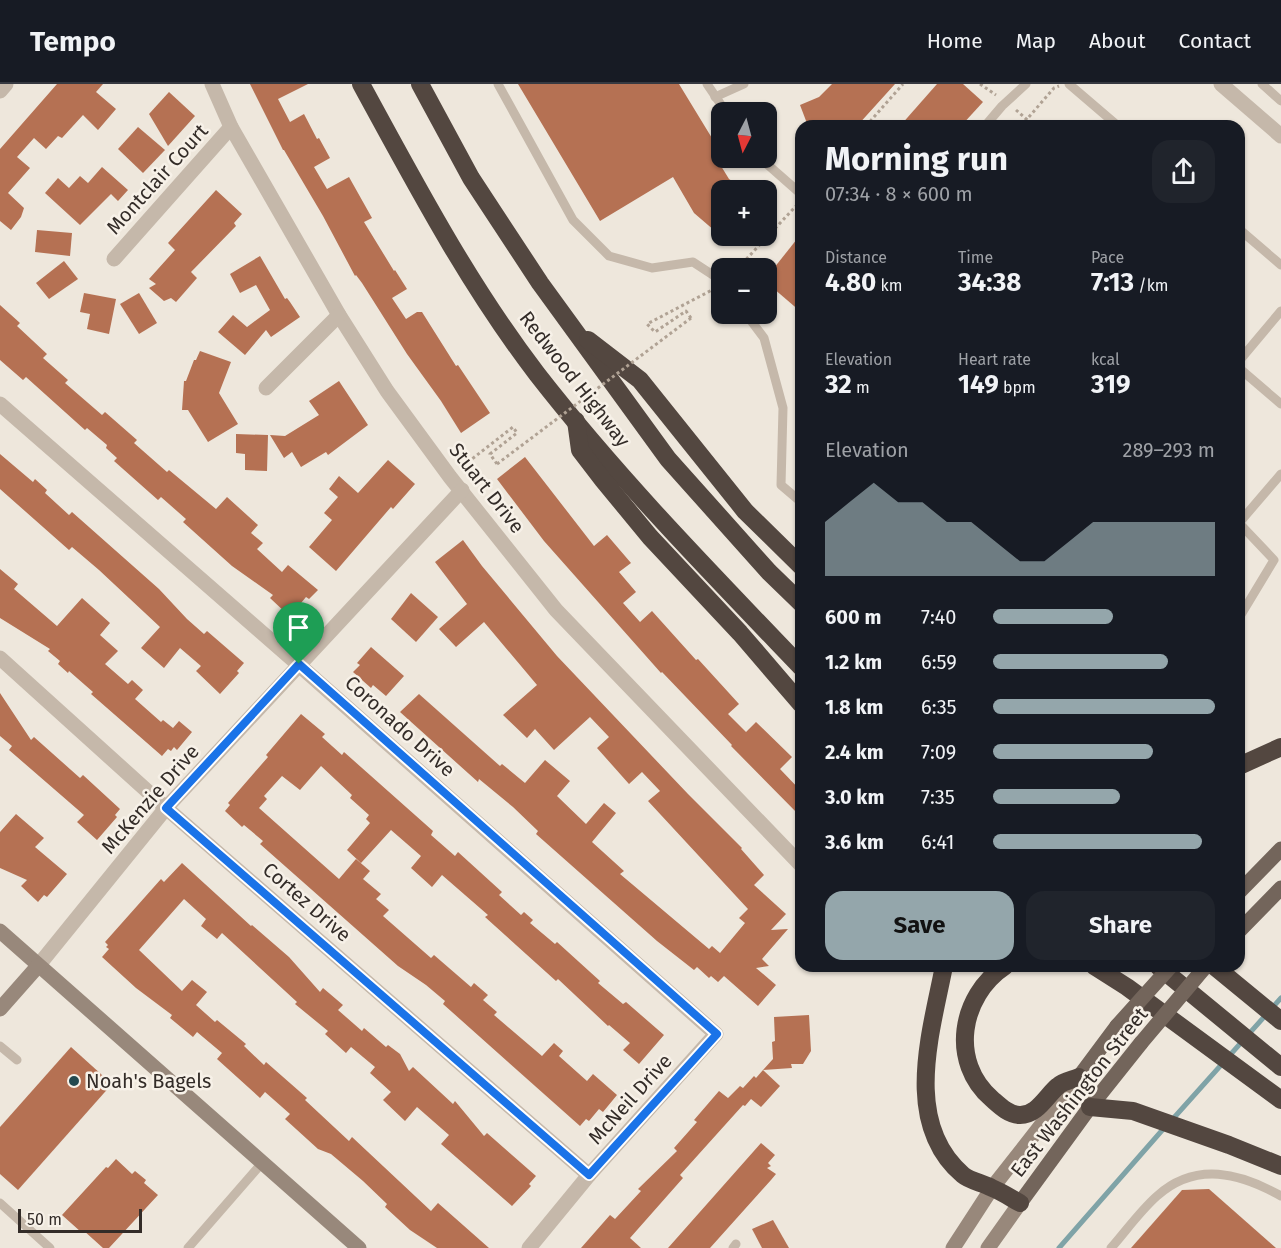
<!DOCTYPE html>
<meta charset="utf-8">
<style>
:root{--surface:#171b24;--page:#20242c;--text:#f1f3f6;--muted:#9ea1a6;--line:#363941;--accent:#94a6ab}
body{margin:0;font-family:"Fira Sans",sans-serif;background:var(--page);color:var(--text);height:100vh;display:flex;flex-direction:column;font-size:22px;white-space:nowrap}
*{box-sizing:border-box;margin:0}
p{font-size:20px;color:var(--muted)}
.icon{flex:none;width:33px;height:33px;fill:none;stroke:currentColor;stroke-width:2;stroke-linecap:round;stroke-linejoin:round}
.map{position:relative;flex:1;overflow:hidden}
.details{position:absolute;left:795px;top:36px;width:450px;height:852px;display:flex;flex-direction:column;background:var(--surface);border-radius:18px;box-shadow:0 2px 4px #0004}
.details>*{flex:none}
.needle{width:39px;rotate:186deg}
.controls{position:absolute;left:711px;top:18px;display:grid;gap:12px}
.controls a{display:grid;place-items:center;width:66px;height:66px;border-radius:12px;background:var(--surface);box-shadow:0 2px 4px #0004;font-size:30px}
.scale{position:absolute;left:18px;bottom:15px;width:124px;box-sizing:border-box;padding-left:6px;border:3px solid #332c28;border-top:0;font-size:16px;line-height:21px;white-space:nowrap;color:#332c28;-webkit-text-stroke:4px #f7f1e8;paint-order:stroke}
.pin{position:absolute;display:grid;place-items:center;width:51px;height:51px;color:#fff;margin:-62px -26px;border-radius:50% 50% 50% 0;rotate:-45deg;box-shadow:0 0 6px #0007}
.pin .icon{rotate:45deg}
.round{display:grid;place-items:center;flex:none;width:63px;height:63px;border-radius:18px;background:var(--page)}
.overview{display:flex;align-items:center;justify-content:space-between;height:102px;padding:0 30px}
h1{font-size:33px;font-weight:700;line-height:45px}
.figures{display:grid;grid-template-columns:repeat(3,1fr);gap:9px;height:102px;padding:6px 30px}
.figures div{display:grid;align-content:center}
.figures b{font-size:26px;font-weight:700}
.figures small{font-size:16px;font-weight:400}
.figures p{font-size:16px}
.chart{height:168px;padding:12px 30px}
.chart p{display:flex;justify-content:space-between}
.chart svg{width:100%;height:108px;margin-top:6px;fill:var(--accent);opacity:.7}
.cta{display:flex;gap:12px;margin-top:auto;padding:12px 30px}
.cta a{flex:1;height:69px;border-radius:18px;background:var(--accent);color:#111;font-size:24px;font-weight:700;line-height:69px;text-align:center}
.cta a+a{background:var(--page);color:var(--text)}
ul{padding:0 30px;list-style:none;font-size:20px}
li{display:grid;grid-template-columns:96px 72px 1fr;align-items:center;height:45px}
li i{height:15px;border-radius:8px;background:var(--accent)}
header{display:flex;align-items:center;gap:36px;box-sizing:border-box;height:84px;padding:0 30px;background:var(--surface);border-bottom:2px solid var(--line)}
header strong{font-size:28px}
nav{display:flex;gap:33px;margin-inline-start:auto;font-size:21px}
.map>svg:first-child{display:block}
</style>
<header>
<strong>Tempo</strong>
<nav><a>Home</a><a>Map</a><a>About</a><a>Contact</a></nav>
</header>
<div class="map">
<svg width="1281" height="1164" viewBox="0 0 1281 1164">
<rect width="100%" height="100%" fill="#eee7dc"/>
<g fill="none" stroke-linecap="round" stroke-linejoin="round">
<g stroke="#7fa3a7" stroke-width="5">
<polyline points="1171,1037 1281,914"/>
<polyline points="1059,1164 1165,1043"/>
</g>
</g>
<g fill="#b57153">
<polygon points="57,0 103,0 96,8 116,25 98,46 83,31 62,54 58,52 46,65 34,54 17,73 30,84 8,109 24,124 21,133 11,146 0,137 0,65"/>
<polygon points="250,0 308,0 278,15 290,38 304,30 317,55 319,54 330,74 314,83 327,105 349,93 372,134 364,138 394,187 395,186 407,205 392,214 406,235 417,228 422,228 456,282 458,281 490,329 461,349 441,317 407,270 362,199 356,191 355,192 323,132 284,66 283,66"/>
<polygon points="518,0 679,0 718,64 713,69 729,95 745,106 722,106 722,153 694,129 673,93 600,137"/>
<polygon points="832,0 895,0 857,42 808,42 800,21 819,13"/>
<polygon points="937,0 963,0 983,18 961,42 900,42"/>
<polygon points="169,8 195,32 168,62 149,30"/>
<polygon points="138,43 165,66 143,89 118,65"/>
<polygon points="102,83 128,106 118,117 111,110 80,141 45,109 58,94 69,104 80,92 88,99"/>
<polygon points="216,106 242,130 234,139 236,142 191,188 197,194 176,218 171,214 164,217 149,204 156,200 149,195 175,166 168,159"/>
<polygon points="37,146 72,149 70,172 35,168"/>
<polygon points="801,150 801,228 766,198 766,194"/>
<polygon points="260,172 285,215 287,214 290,218 300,233 271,253 266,246 245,271 218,248 233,231 247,243 270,226 256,201 240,209 230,190"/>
<polygon points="64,177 78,195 49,215 36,199"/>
<polygon points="84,209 116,215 109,250 87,245 90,230 80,228"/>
<polygon points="139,209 157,239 139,250 120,220"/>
<polygon points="0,221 20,239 17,242 47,270 43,274 68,296 65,299 102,331 105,328 137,356 134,359 167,388 169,386 216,425 227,413 258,441 251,449 263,459 257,465 282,488 288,481 318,506 309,515 306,513 296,525 294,523 287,530 270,514 273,511 232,482 183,438 186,435 161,413 158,416 114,377 117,374 106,364 107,361 87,344 85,346 26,293 23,296 0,276"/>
<polygon points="200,267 231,278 219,309 238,340 208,358 188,326 182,326 184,297 186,297 194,276 196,276"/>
<polygon points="339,297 368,341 328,371 326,368 301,383 292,368 284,374 270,351 285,352 319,331 309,317"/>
<polygon points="236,350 268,351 267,387 245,386 245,370 236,369"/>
<polygon points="0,370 33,398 35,395 47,406 45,409 69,431 72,428 159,505 187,535 204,550 207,547 244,579 237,587 239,589 220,610 196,587 201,582 180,564 164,584 141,564 160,543 99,486 72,463 69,466 0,405"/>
<polygon points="525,373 594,462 607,451 631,479 619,488 636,508 623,519 640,538 652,527 696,576 698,575 739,620 728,630 746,648 756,638 792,673 780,685 801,707 801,733 731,662 732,661 662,588 661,589 544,457 497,395"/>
<polygon points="388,376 415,400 393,425 391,423 336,487 309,463 332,436 324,429 338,413 329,405 339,392 358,409"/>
<polygon points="463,456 482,482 557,572 688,710 742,764 741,765 764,791 754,801 786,830 771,846 788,845 762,875 769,882 756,884 776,901 758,922 724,892 718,898 711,892 709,894 697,883 694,886 657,857 536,750 538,747 513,723 479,695 478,698 400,628 419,610 500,682 502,680 525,699 545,676 570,697 557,712 586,740 604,719 616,729 592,758 624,787 620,790 709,865 712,862 720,869 745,839 739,834 748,825 648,717 660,707 642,688 629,700 597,664 609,653 590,633 554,666 535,645 527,654 503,631 537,601 484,538 456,563 439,545 467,520 435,478"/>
<polygon points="0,485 18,500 14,505 57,542 82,514 110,539 100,551 118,567 105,580 128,600 132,596 143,606 135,615 161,638 163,636 173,644 179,637 192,648 177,666 174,663 171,667 168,665 162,672 91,610 93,608 69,587 68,589 58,580 60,577 48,567 50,565 0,534"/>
<polygon points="411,509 438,533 416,558 391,535"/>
<polygon points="371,563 404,592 386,612 373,601 371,604 353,588 360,581 357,579"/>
<polygon points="0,609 31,656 34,653 80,694 83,691 120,725 115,731 117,733 97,756 77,738 84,731 9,666 12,662 0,652"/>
<polygon points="301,630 325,650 322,653 342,671 344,668 433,747 431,751 455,772 458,768 502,808 499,811 521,831 524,828 533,836 530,839 555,860 557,858 600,897 598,899 623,920 626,918 664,951 639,980 623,966 630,959 609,941 608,942 558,895 556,897 516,861 485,833 488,831 442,791 432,803 411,784 421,772 391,746 361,779 347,766 370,739 366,735 369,731 350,714 352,711 321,682 300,706 282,692 264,712 267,715 259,724 339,795 356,775 370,787 363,795 381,810 376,815 389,826 383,832 431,874 434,871 471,903 474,899 488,911 483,916 497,928 494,931 542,972 554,959 563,967 559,972 587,997 593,990 617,1011 603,1028 599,1025 589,1037 586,1035 580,1042 443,920 445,917 426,901 398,882 260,760 263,757 244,741 242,743 225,727 230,721 228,719 268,673 266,671"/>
<polygon points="16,730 44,754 35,763 67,790 47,813 44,811 38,818 21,802 27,796 0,784 0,748"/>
<polygon points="182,779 251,842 252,841 289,873 320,908 323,904 343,921 338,926 362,947 364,944 386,963 388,961 400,970 409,987 413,983 453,1020 455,1017 484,1052 487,1049 536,1092 529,1100 531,1102 512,1122 441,1060 449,1051 417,1023 405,1037 383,1016 391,1008 370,989 375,983 351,963 346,969 325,950 328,947 295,920 297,918 222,849 217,855 201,842 206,835 184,815 139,866 182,907 192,896 207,908 196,921 215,938 217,936 246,960 244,962 264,981 266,978 307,1014 305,1016 349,1057 352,1053 431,1127 438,1119 489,1164 437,1164 410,1146 385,1123 387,1120 363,1097 331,1070 318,1065 285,1035 290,1030 265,1008 260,1014 217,975 222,969 197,948 193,953 170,934 172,931 136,904 102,873 109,865 106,863 108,861 105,858 161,795 164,798"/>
<polygon points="809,931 811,967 803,980 791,980 792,984 763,986 773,975 772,958 775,957 774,933"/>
<polygon points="71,963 112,1000 18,1106 0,1090 0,1043"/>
<polygon points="763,986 780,1002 761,1023 751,1015 745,1022 743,1021 680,1091 683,1094 630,1154 641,1164 581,1164 610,1131 615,1135 641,1107 638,1105 677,1067 674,1064 697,1038 694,1036 719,1007 728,1014 740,1002 743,1004 754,992 756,994"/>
<polygon points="761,1059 775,1071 768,1079 771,1082 767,1084 776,1090 771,1096 710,1164 668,1164"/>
<polygon points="116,1075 132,1090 135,1087 146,1096 144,1099 158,1111 109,1164 103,1164 83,1146 81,1148 62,1131 106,1083 108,1084"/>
<polygon points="1209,1105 1276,1164 1131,1164 1182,1106"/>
<polygon points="773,1136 789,1164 762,1164 752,1145"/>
</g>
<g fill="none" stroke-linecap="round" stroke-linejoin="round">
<g stroke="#b0a294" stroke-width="3" stroke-dasharray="3 3" stroke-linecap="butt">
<polyline points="980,0 996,11"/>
<polyline points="1016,26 1034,42"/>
<polyline points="866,42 903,0"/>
<polyline points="1021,42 1054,4 1059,2"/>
<polyline points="738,184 796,122"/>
<polyline points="691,234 686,227 655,248 647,240 712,206"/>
<polyline points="463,382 513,343 517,349 490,370 497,380"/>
</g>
<g stroke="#c5b8aa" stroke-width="9">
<polyline points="498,0 573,136 609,172 652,184 693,178 722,197"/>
<polyline points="707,0 726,28"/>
<polyline points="1069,0 1118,42"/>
<polyline points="1262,0 1281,17"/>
<polyline points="715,13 744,0"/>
<polyline points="985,42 1002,22 1026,0"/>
<polyline points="760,74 801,110"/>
<polyline points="1239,145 1281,181"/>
<polyline points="746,230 764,254 783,324 781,401 801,418"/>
<polyline points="1239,277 1281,227"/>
<polyline points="1239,284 1281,320"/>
<polyline points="1239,439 1274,476 1239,534"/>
<polyline points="1239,439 1281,390"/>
<polyline points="0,962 17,976"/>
<polyline points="0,1119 50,1164"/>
<polyline points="188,1164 262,1079"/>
<polyline points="733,1164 736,1160"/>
<path d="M1111,1164c15,-17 29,-37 46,-52 39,-35 83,-23 124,0"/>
</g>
<g stroke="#c5b8aa" stroke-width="15">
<polyline points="212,0 231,43 339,231 387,307 450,393 556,526 801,781"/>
<polyline points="1221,0 1281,52"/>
<polyline points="0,7 6,0"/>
<polyline points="114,175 231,43"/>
<polyline points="266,304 339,231"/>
<polyline points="0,320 299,581 716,950 589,1091 529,1164"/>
<polyline points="0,574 166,724 589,1091"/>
<polyline points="38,882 166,724 462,406"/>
</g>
<g stroke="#98887b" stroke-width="15">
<polyline points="0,847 359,1164"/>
<polyline points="0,925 38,882"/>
<polyline points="953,1164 992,1104 1079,993"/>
<polyline points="988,1164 1020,1119"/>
</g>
<g stroke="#73655b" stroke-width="15">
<polyline points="1239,808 1281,765"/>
<polyline points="1239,847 1281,804"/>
<polyline points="1079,993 1117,942"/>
<polyline points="1020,1119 1090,1023 1141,959"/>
</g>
<g stroke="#534740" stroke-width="18">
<path d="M361,0c54,99 107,200 176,290 81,104 173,198 264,293"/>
<polyline points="420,0 471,94 540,199 668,375 769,488 801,519"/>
<polyline points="588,256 640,296 745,427 801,482"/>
<polyline points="576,337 580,366 603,396 650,453 740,549 801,620"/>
<polyline points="1239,682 1281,663"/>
<path d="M944,882c-13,67 -42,157 19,209 7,6 20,8 29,13 10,4 19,10 28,15"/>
<path d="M1005,882c-45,30 -56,96 -13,133 8,7 16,15 27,16 18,1 27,-19 39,-29 5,-5 14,-6 21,-9"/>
<polyline points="1094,882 1127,903 1281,1016"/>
<polyline points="1158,882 1281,983"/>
<polyline points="1214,882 1281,937"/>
<polyline points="1090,1023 1133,1027 1229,1061 1281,1082"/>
</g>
<polyline stroke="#b0a294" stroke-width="3" stroke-dasharray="3 3" stroke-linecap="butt" points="497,380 691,234"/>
<g stroke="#73655b" stroke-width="15">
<polyline points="1117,942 1171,882"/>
<polyline points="1141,959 1206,882"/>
</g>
</g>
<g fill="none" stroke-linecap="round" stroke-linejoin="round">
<g stroke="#fff" stroke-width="12">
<polygon id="route" points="299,580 717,950 589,1091 166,724"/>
</g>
<use href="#route" stroke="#1a73e8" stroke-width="8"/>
</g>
<circle fill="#23494f" stroke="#f7f1e8" stroke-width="2" cx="74" cy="997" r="6"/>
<g text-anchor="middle" stroke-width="5" stroke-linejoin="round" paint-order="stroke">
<g font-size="20" fill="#332c28" stroke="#f7f1e8">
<text transform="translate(157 95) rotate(-48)" y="7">Montclair Court</text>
<text transform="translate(575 295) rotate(52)" y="7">Redwood Highway</text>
<text transform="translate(487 404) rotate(52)" y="7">Stuart Drive</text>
<text transform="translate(400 642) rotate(42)" y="7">Coronado Drive</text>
<text transform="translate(150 715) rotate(-49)" y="7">McKenzie Drive</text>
<text transform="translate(307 818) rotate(41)" y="7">Cortez Drive</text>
<text transform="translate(1079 1008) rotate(-52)" y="7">East Washington Street</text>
<text transform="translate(630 1015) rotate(-48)" y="7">McNeil Drive</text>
</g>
<g font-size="20" fill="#332c28" stroke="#f7f1e8" text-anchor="start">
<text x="86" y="1004">Noah's Bagels</text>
</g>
</g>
</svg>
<div class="controls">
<a><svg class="needle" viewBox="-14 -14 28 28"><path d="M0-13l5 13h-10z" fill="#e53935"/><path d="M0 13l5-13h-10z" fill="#9ea1a6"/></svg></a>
<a>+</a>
<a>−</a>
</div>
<div class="scale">50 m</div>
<div class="pin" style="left:299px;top:580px;background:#1e9e55"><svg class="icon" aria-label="arrive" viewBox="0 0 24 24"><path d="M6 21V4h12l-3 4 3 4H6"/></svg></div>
<section class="details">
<div class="overview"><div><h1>Morning run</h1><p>07:34 · 8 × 600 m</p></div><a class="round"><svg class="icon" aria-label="share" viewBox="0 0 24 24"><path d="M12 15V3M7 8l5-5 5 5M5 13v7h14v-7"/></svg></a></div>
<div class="figures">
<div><p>Distance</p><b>4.80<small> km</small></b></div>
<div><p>Time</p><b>34:38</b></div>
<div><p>Pace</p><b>7:13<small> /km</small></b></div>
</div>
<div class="figures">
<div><p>Elevation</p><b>32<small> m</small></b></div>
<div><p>Heart rate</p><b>149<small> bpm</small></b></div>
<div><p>kcal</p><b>319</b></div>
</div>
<div class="chart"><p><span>Elevation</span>289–293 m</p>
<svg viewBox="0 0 160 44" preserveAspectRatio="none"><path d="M0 44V22L10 14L20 6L30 14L40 14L50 22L60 22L70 30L80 38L90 38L100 30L110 22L120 22L130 22L140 22L150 22L160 22V44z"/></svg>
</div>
<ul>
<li><b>600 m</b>7:40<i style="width:54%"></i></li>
<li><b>1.2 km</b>6:59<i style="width:79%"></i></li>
<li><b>1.8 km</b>6:35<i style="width:100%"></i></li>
<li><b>2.4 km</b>7:09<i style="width:72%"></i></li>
<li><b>3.0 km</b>7:35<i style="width:57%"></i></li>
<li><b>3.6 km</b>6:41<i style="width:94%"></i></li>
</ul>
<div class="cta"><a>Save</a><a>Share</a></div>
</section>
</div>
